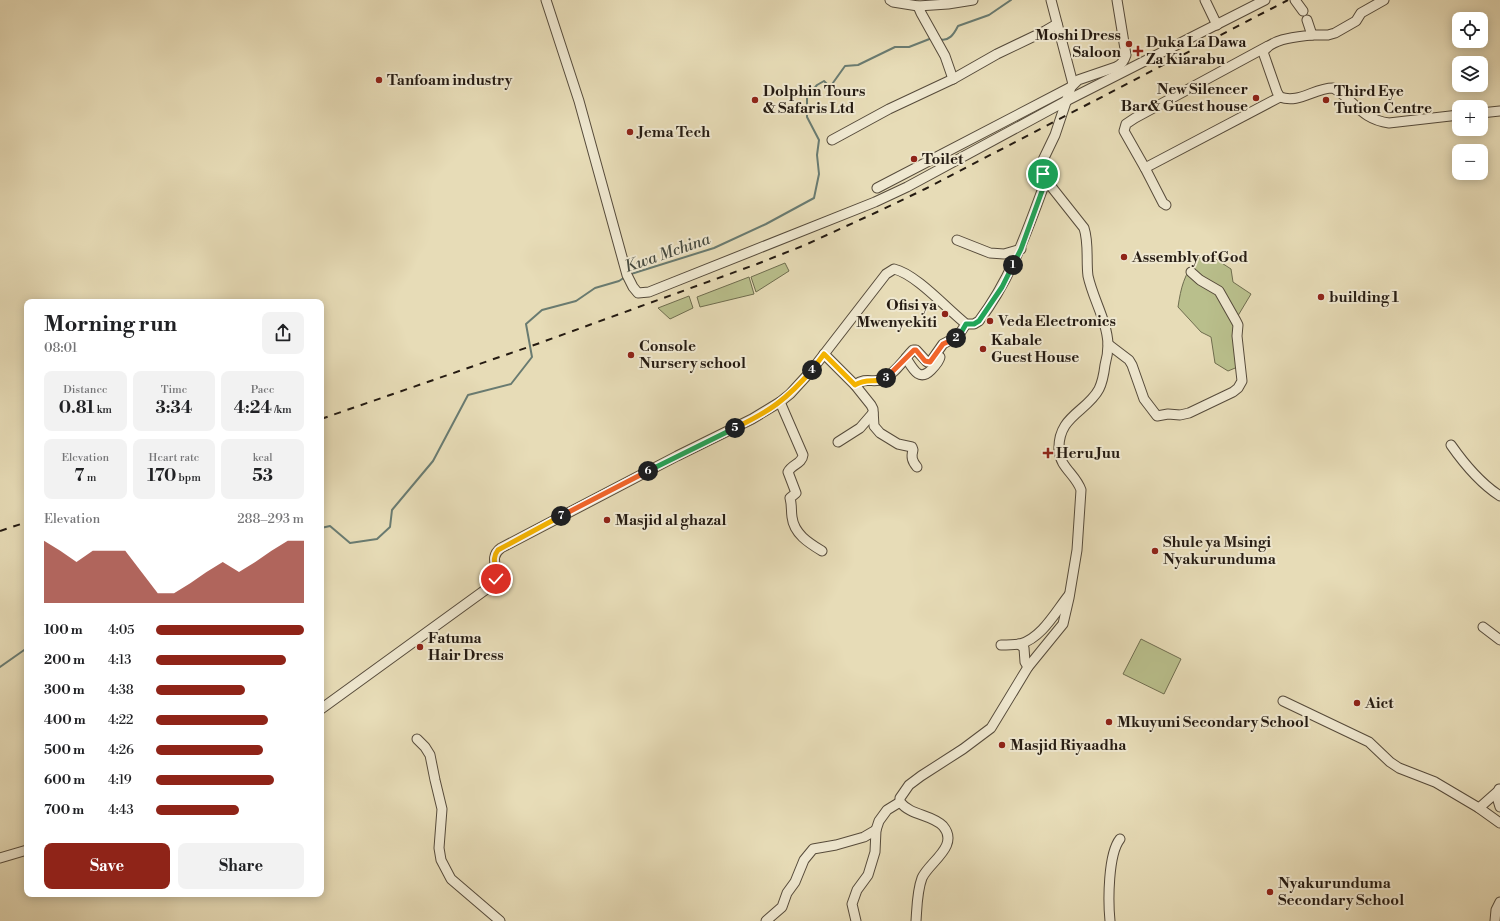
<!DOCTYPE html>
<meta charset="utf-8">
<style>
:root{--surface:#fff;--page:#f2f2f2;--text:#202124;--muted:#757577;--accent:#8f2418}
body{margin:0;font-family:"Libre Bodoni",serif;background:var(--page);color:var(--text);height:100vh;display:flex;flex-direction:column;font-size:15px;white-space:nowrap}
*{box-sizing:border-box;margin:0}
p{font-size:13px;color:var(--muted)}
.icon{flex:none;width:22px;height:22px;fill:none;stroke:currentColor;stroke-width:2;stroke-linecap:round;stroke-linejoin:round}
.map{position:relative;flex:1;overflow:hidden}
.side{position:absolute;left:24px;top:299px;width:300px;height:598px;display:flex;flex-direction:column;background:var(--surface);border-radius:8px;box-shadow:0 2px 10px #0003}
.side>*{flex:none}
.fabs{position:absolute;left:1452px;top:12px;display:grid;gap:8px}
.fabs a{display:grid;place-items:center;width:36px;height:36px;border-radius:8px;background:var(--surface);box-shadow:0 2px 10px #0003;font-size:20px}
.pin{position:absolute;display:grid;place-items:center;width:34px;height:34px;color:#fff;margin:-17px;border:2px solid #fff;border-radius:50%;box-shadow:0 1px 4px #0007}
.km{position:absolute;width:20px;height:20px;margin:-10px;border-radius:50%;background:#222;color:#fff;font-size:11px;line-height:20px;text-align:center}
.round{display:grid;place-items:center;flex:none;width:42px;height:42px;border-radius:8px;background:var(--page)}
.overview{display:flex;align-items:center;justify-content:space-between;height:68px;padding:0 20px}
h1{font-size:22px;font-weight:700;line-height:30px}
.figures{display:grid;grid-template-columns:repeat(3,1fr);gap:6px;height:68px;padding:4px 20px}
.figures div{display:grid;align-content:center;border-radius:8px;background:var(--page);text-align:center}
.figures b{font-size:17px;font-weight:700}
.figures small{font-size:11px;font-weight:400}
.figures p{font-size:11px}
.chart{height:112px;padding:8px 20px}
.chart p{display:flex;justify-content:space-between}
.chart svg{width:100%;height:72px;margin-top:4px;fill:var(--accent);opacity:.7}
.cta{display:flex;gap:8px;margin-top:auto;padding:8px 20px}
.cta a{flex:1;height:46px;border-radius:8px;background:var(--accent);color:#fff;font-size:16px;font-weight:700;line-height:46px;text-align:center}
.cta a+a{background:var(--page);color:var(--text)}
ul{padding:0 20px;list-style:none;font-size:13px}
li{display:grid;grid-template-columns:64px 48px 1fr;align-items:center;height:30px}
li i{height:10px;border-radius:5px;background:var(--accent)}
.map>svg:first-child{display:block}
</style>
<div class="map">
<svg width="1500" height="921" viewBox="0 0 1500 921">
<rect width="100%" height="100%" fill="#e7dcb7"/>
<filter id="stains"><feTurbulence type="fractalNoise" baseFrequency=".005" numOctaves="4"/><feColorMatrix values="0 0 0 0 .2 0 0 0 0 .09 0 0 0 0 .02 0 0 0 .5 -.17"/></filter>
<radialGradient id="worn" r=".72"><stop offset=".6" stop-color="#630" stop-opacity="0"/><stop offset="1" stop-color="#630" stop-opacity=".3"/></radialGradient>
<g fill="#b9bf8c" stroke="#6f6d4f">
<path d="M1197,258h17l17,11 2,13 18,12 -15,25 4,47 -12,5 -13,-8 -4,-26 -10,-5 -23,-25c3,-20 6,-32 19,-49z"/>
<polygon points="785,263 789,271 756,292 751,277"/>
<polygon points="749,277 754,294 700,307 697,297"/>
<polygon points="689,296 693,308 670,319 658,308"/>
<polygon points="1141,639 1181,659 1164,694 1123,674"/>
</g>
<g fill="none" stroke-linecap="round" stroke-linejoin="round">
<g stroke="#697b71" stroke-width="2">
<path d="M939,39c10,3 15,-5 19,-13l31,-11 22,-15"/>
<polyline points="631,274 714,248 766,224 814,198 819,174 817,155 819,140 807,117 807,97 817,85 824,81 830,87 845,66 858,65 895,47 909,47 932,38"/>
<polyline points="321,528 330,526 350,543 377,539 390,527 392,510 433,461 468,395 511,384 532,357 526,324 542,310 576,301 595,288 619,281 625,277"/>
<polyline points="0,667 27,648"/>
</g>
<g stroke="#564b3b" stroke-width="11">
<g id="minor">
<polyline points="546,0 579,101 627,275 633,287 638,293 649,292 875,202 907,187 1066,101 1265,0"/>
<polyline points="890,0 893,2 918,6 948,4 973,0"/>
<polyline points="1051,0 1073,84"/>
<polyline points="1205,0 1217,25"/>
<polyline points="1295,0 1303,11"/>
<polyline points="918,6 921,13 945,56 953,79"/>
<path d="M1307,20l5,15c-16,2 -39,3 -49,17l14,40 3,5c19,7 34,-9 53,-9 22,12 27,31 56,35l70,-8"/>
<polyline points="1312,35 1328,35 1335,33 1356,21 1361,13 1384,0"/>
<polyline points="1268,46 1135,118 1126,124 1124,131 1145,168 1280,97"/>
<polyline points="1481,113 1500,111"/>
<polyline points="832,140 889,109 953,79 997,54 1045,31 1057,24"/>
<polyline points="1145,168 1163,203 1166,205"/>
<polyline points="877,188 1071,87"/>
<polyline points="957,240 990,253 1004,254 1021,249"/>
<polyline points="1108,344 1129,360 1132,365 1144,399 1157,416 1168,414 1180,415 1189,413 1233,392 1238,388 1242,381 1237,336 1238,325 1236,321 1219,291 1200,280 1191,272"/>
<path d="M824,354l31,31 16,20 2,4 1,17 6,7 18,11 14,3 1,3c-2,7 -1,11 4,17"/>
<path d="M906,358c7,11 13,24 25,12 4,-4 8,-8 9,-13"/>
<path d="M855,385c12,-9 18,-1 28,-6 12,-5 21,-20 30,-29h3l11,12 4,-1 12,-17 15,-8 8,-12"/>
<path d="M780,402l23,53c-1,9 -11,9 -15,17l8,21 -6,5c2,7 1,13 2,19 2,17 17,26 30,34"/>
<polyline points="838,442 860,428 873,413"/>
<path d="M1451,445c14,20 29,38 49,51"/>
<polyline points="1483,627 1500,640"/>
<polyline points="1019,644 1024,648 1025,662 1028,667"/>
<path d="M1001,645c6,0 13,0 19,-1 22,-6 36,-33 49,-49"/>
<polyline points="1283,701 1369,742 1390,762 1399,768 1435,782 1479,808 1500,823"/>
<path d="M321,709l171,-124 5,-9c-1,-11 -7,-20 4,-28l176,-92 75,-37 28,-17 10,-8 21,-23 75,-97 8,-5c22,5 53,40 72,55h8l5,-3c33,-44 48,-90 67,-141l-5,-10 2,-10 12,-25 16,-48 7,-7 38,-13c6,-3 8,-6 10,-12l-9,-55"/>
<polyline points="417,739 425,747 430,755 435,780 442,809 439,848 441,860 451,879 500,921"/>
<polyline points="1499,789 1497,797 1500,807"/>
<polyline points="1479,808 1497,792"/>
<polyline points="0,858 27,850"/>
<polyline points="766,921 782,907 787,893 795,882 804,860 813,849 836,845 864,837 876,830"/>
<polyline points="856,921 852,904 857,890 868,875 875,852 876,830 879,821 887,810 900,802"/>
<path d="M916,921c1,-14 1,-30 6,-43 7,-16 38,-32 21,-52 -12,-12 -32,-10 -43,-24v-4l9,-13 12,-9 42,-27 28,-21 37,-61 35,-43 6,-26 8,-48 4,-60c-5,-15 -21,-23 -22,-39 -2,-35 28,-39 40,-62 4,-8 5,-16 6,-24 2,-7 3,-14 3,-21 -1,-23 -15,-45 -20,-68 -2,-15 1,-33 -4,-48l-38,-48"/>
<path d="M1110,921c-2,-20 -2,-67 10,-82"/>
<polyline points="1495,921 1496,910 1500,902"/>
</g>
</g>
<use href="#minor" stroke="#efe8d0" stroke-width="9"/>
<g stroke="#251b12" stroke-width="2" stroke-dasharray="7 7" stroke-linecap="butt">
<polyline points="321,419 537,344 757,264 805,245 877,212 925,189 1288,0"/>
<polyline points="0,531 27,522"/>
</g>
</g>
<g fill="none" stroke-linecap="round" stroke-linejoin="round">
<g stroke="#fff" stroke-width="8">
<polyline id="split-1" points="1013,265 1021,249 1046,180 1043,174"/>
</g>
<g stroke="#fff" stroke-width="8">
<polyline id="split-2" points="956,338 962,331 966,324 974,324 979,321 1002,287 1013,265"/>
</g>
<g stroke="#fff" stroke-width="8">
<polyline id="split-3" points="886,378 914,350 916,350 925,361 930,362 943,344 956,338"/>
</g>
<g stroke="#fff" stroke-width="8">
<path id="split-4" d="M812,370l12,-16 31,31c12,-8 21,-1 31,-7"/>
</g>
<g stroke="#fff" stroke-width="8">
<path id="split-5" d="M735,428c35,-17 51,-28 77,-58"/>
</g>
<g stroke="#fff" stroke-width="8">
<polyline id="split-6" points="648,471 735,428"/>
</g>
<g stroke="#fff" stroke-width="8">
<polyline id="split-7" points="561,516 648,471"/>
</g>
<g stroke="#fff" stroke-width="8">
<path id="split-8" d="M496,579c2,-11 -6,-19 2,-29l63,-34"/>
</g>
<use href="#split-1" stroke="#22a559" stroke-width="5"/>
<use href="#split-2" stroke="#22a559" stroke-width="5"/>
<use href="#split-3" stroke="#f0652b" stroke-width="5"/>
<use href="#split-4" stroke="#f5b400" stroke-width="5"/>
<use href="#split-5" stroke="#f5b400" stroke-width="5"/>
<use href="#split-6" stroke="#22a559" stroke-width="5"/>
<use href="#split-7" stroke="#f0652b" stroke-width="5"/>
<use href="#split-8" stroke="#f5b400" stroke-width="5"/>
</g>
<g fill="#8f2418" stroke="#efe8d0" stroke-width="1.5">
<circle cx="1129" cy="44" r="4"/>
<path d="M1136 45h4v4h4v4h-4v4h-4v-4h-4v-4h4z"/>
<circle cx="379" cy="80" r="4"/>
<circle cx="1256" cy="98" r="4"/>
<circle cx="755" cy="100" r="4"/>
<circle cx="1326" cy="100" r="4"/>
<circle cx="630" cy="132" r="4"/>
<circle cx="914" cy="159" r="4"/>
<circle cx="1124" cy="257" r="4"/>
<circle cx="1321" cy="297" r="4"/>
<circle cx="945" cy="314" r="4"/>
<circle cx="990" cy="321" r="4"/>
<circle cx="983" cy="349" r="4"/>
<circle cx="631" cy="355" r="4"/>
<path d="M1046 447h4v4h4v4h-4v4h-4v-4h-4v-4h4z"/>
<circle cx="607" cy="520" r="4"/>
<circle cx="1155" cy="551" r="4"/>
<circle cx="420" cy="647" r="4"/>
<circle cx="1357" cy="703" r="4"/>
<circle cx="1109" cy="722" r="4"/>
<circle cx="1002" cy="745" r="4"/>
<circle cx="1270" cy="892" r="4"/>
</g>
<g text-anchor="middle" stroke-width="4" stroke-linejoin="round" paint-order="stroke">
<g font-size="15" font-weight="bold" fill="#251b12" stroke="#efe8d0" text-anchor="start">
<text x="1121" y="40" text-anchor="end">Moshi Dress<tspan x="1121" dy="17">Saloon</tspan></text>
<text x="1146" y="47">Duka La Dawa<tspan x="1146" dy="17">Za Kiarabu</tspan></text>
<text x="387" y="85">Tanfoam industry</text>
<text x="1248" y="94" text-anchor="end">New Silencer<tspan x="1248" dy="17">Bar&amp; Guest house</tspan></text>
<text x="763" y="96">Dolphin Tours<tspan x="763" dy="17">&amp; Safaris Ltd</tspan></text>
<text x="1334" y="96">Third Eye<tspan x="1334" dy="17">Tution Centre</tspan></text>
<text x="638" y="137">Jema Tech</text>
<text x="922" y="164">Toilet</text>
<text x="1132" y="262">Assembly of God</text>
<text x="1329" y="302">building 1</text>
<text x="937" y="310" text-anchor="end">Ofisi ya<tspan x="937" dy="17">Mwenyekiti</tspan></text>
<text x="998" y="326">Veda Electronics</text>
<text x="991" y="345">Kabale<tspan x="991" dy="17">Guest House</tspan></text>
<text x="639" y="351">Console<tspan x="639" dy="17">Nursery school</tspan></text>
<text x="1056" y="458">Heru Juu</text>
<text x="615" y="525">Masjid al ghazal</text>
<text x="1163" y="547">Shule ya Msingi<tspan x="1163" dy="17">Nyakurunduma</tspan></text>
<text x="428" y="643">Fatuma<tspan x="428" dy="17">Hair Dress</tspan></text>
<text x="1365" y="708">Aict</text>
<text x="1117" y="727">Mkuyuni Secondary School</text>
<text x="1010" y="750">Masjid Riyaadha</text>
<text x="1278" y="888">Nyakurunduma<tspan x="1278" dy="17">Secondary School</tspan></text>
</g>
<g font-size="16" font-style="italic" fill="#474b41" stroke="#efe8d0">
<text transform="translate(667 252) rotate(-19)" y="6">Kwa Mchina</text>
</g>
</g>
<rect width="100%" height="100%" filter="url(#stains)"/>
<rect width="100%" height="100%" fill="url(#worn)"/>
</svg>
<div class="fabs">
<a><svg class="icon" aria-label="locate" viewBox="0 0 24 24"><circle cx="12" cy="12" r="6"/><path d="M12 2v4M12 18v4M2 12h4M18 12h4"/></svg></a>
<a><svg class="icon" aria-label="layers" viewBox="0 0 24 24"><path d="M12 4l9 5-9 5-9-5zM3 14l9 5 9-5"/></svg></a>
<a>+</a>
<a>−</a>
</div>
<div class="pin" style="left:1043px;top:174px;background:#1e9e55"><svg class="icon" aria-label="arrive" viewBox="0 0 24 24"><path d="M6 21V4h12l-3 4 3 4H6"/></svg></div>
<div class="pin" style="left:496px;top:579px;background:#d93025"><svg class="icon" aria-label="check" viewBox="0 0 24 24"><path d="M5 12l5 5 9-10"/></svg></div>
<b class="km" style="left:1013px;top:265px">1</b>
<b class="km" style="left:956px;top:338px">2</b>
<b class="km" style="left:886px;top:378px">3</b>
<b class="km" style="left:812px;top:370px">4</b>
<b class="km" style="left:735px;top:428px">5</b>
<b class="km" style="left:648px;top:471px">6</b>
<b class="km" style="left:561px;top:516px">7</b>
<section class="side">
<div class="overview"><div><h1>Morning run</h1><p>08:01</p></div><a class="round"><svg class="icon" aria-label="share" viewBox="0 0 24 24"><path d="M12 15V3M7 8l5-5 5 5M5 13v7h14v-7"/></svg></a></div>
<div class="figures">
<div><p>Distance</p><b>0.81<small> km</small></b></div>
<div><p>Time</p><b>3:34</b></div>
<div><p>Pace</p><b>4:24<small> /km</small></b></div>
</div>
<div class="figures">
<div><p>Elevation</p><b>7<small> m</small></b></div>
<div><p>Heart rate</p><b>170<small> bpm</small></b></div>
<div><p>kcal</p><b>53</b></div>
</div>
<div class="chart"><p><span>Elevation</span>288–293 m</p>
<svg viewBox="0 0 160 44" preserveAspectRatio="none"><path d="M0 44V6L10 12L20 19L30 12L40 12L50 12L60 25L70 38L80 38L90 32L100 25L110 19L120 25L130 19L140 12L150 6L160 6V44z"/></svg>
</div>
<ul>
<li><b>100 m</b>4:05<i style="width:100%"></i></li>
<li><b>200 m</b>4:13<i style="width:88%"></i></li>
<li><b>300 m</b>4:38<i style="width:60%"></i></li>
<li><b>400 m</b>4:22<i style="width:76%"></i></li>
<li><b>500 m</b>4:26<i style="width:72%"></i></li>
<li><b>600 m</b>4:19<i style="width:80%"></i></li>
<li><b>700 m</b>4:43<i style="width:56%"></i></li>
</ul>
<div class="cta"><a>Save</a><a>Share</a></div>
</section>
</div>
